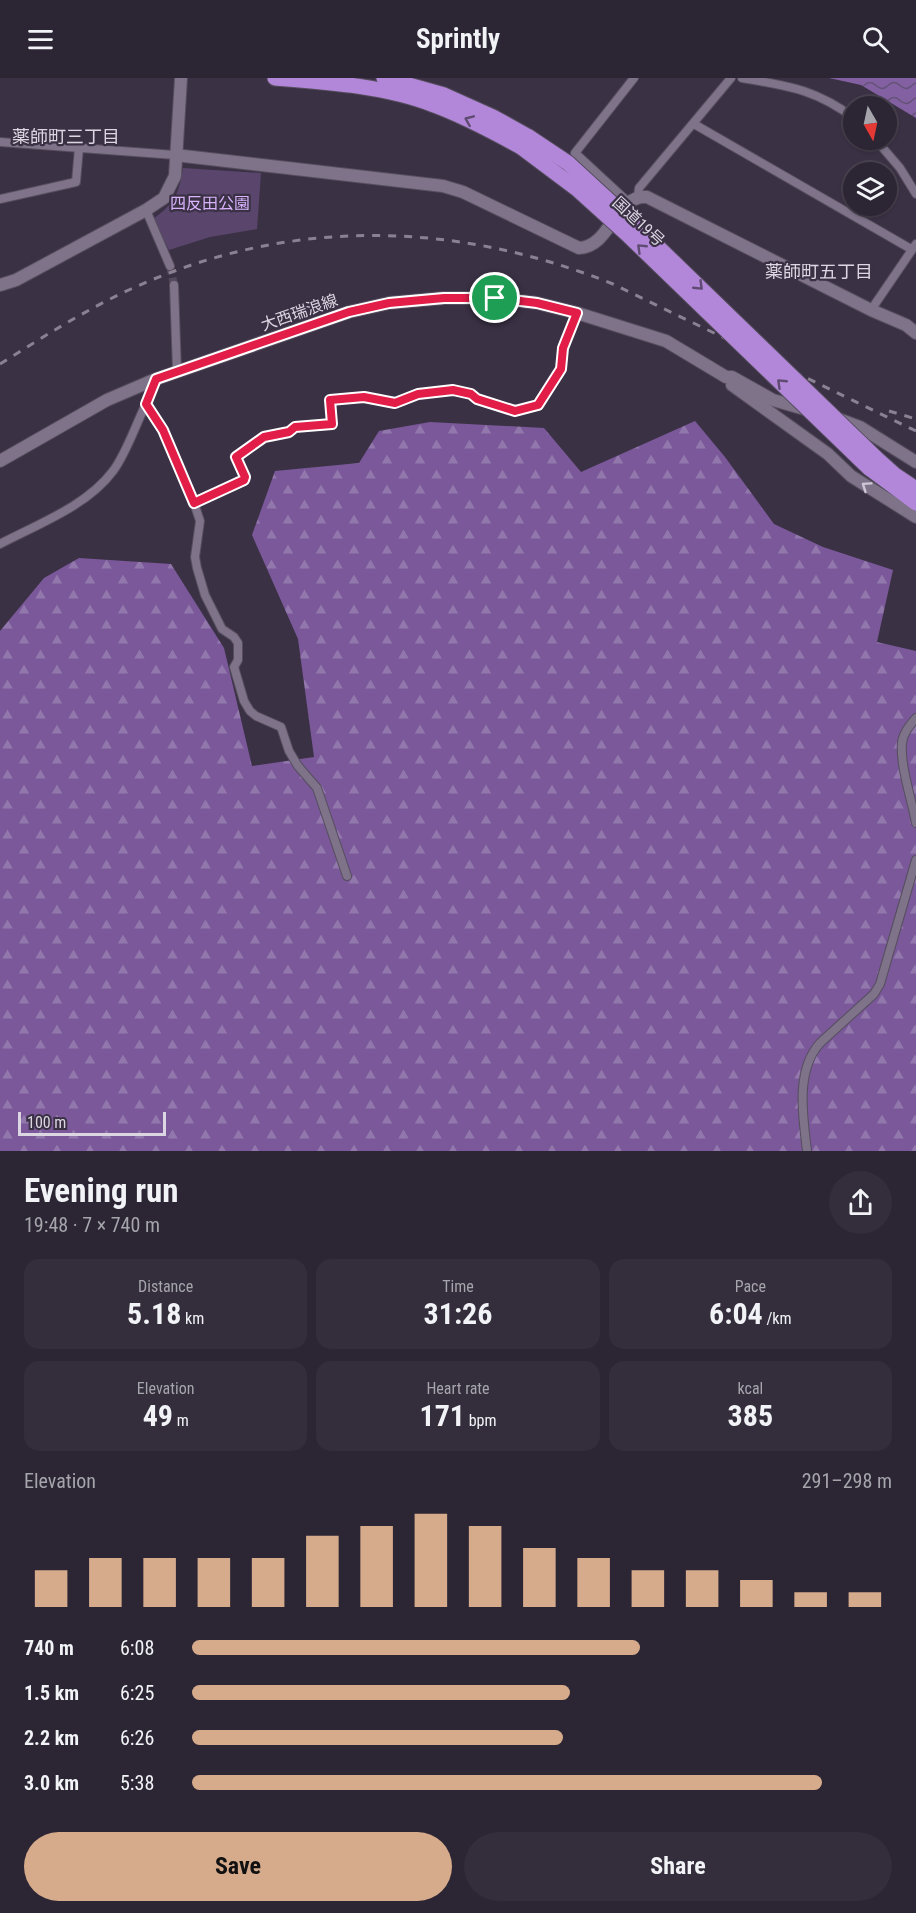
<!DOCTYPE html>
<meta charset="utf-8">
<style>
:root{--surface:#2c2534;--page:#342d3c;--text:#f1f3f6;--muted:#a6a5ac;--line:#48424f;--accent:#d6ab8b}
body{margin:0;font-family:"Roboto Condensed","Noto Sans JP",sans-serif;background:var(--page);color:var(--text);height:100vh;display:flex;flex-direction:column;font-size:22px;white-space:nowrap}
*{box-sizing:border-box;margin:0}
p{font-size:20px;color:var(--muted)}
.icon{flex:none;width:33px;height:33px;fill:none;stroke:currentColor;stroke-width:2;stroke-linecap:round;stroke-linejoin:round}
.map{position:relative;height:1073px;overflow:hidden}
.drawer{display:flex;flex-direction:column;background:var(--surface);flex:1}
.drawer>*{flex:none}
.needle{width:39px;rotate:171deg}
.controls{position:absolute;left:843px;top:18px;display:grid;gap:12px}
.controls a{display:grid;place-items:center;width:54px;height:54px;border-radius:50%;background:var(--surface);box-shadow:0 2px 4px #0004,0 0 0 2px var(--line);font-size:30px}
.scale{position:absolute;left:18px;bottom:15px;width:148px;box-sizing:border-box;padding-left:6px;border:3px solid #dcd6e2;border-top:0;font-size:16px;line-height:21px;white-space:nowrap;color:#dcd6e2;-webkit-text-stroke:4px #3b3145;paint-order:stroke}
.pin{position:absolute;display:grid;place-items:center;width:51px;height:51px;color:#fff;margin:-26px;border:3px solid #fff;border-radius:50%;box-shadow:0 2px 6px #0007}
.round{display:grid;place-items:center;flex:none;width:63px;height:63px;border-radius:32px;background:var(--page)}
.head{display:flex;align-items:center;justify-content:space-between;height:102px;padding:0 24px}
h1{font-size:33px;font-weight:700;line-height:45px}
.metrics{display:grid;grid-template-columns:repeat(3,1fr);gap:9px;height:102px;padding:6px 24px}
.metrics div{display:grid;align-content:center;border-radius:15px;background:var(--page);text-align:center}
.metrics b{font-size:30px;font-weight:700}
.metrics small{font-size:16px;font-weight:400}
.metrics p{font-size:16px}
.chart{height:168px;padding:12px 24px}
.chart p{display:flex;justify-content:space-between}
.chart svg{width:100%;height:108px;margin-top:6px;stroke:var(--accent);stroke-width:6}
.primary-button{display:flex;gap:12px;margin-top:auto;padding:12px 24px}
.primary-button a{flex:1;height:69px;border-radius:36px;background:var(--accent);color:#111;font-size:24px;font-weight:700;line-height:69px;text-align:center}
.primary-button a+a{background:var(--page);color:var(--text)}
ul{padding:0 24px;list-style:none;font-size:20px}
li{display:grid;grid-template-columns:96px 72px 1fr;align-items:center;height:45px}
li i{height:15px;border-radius:8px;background:var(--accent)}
header{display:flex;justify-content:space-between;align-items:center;height:78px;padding:0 24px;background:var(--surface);font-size:27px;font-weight:700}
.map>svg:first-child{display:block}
</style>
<header><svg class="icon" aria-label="menu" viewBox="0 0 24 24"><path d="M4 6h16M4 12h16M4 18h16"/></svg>Sprintly<svg class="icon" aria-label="search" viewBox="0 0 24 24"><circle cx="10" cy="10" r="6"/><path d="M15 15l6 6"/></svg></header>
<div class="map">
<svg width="916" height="1073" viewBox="0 0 916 1073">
<defs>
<pattern id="forest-firs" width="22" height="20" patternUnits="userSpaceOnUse" patternTransform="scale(1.5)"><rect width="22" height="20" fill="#7a5899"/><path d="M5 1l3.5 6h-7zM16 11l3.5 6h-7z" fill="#9277ac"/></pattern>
<pattern id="water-waves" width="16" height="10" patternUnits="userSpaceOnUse" patternTransform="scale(1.5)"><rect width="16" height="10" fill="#8260a1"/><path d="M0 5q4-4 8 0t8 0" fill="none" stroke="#655277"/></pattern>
</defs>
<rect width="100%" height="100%" fill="#3b3145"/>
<polygon fill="url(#forest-firs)" points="695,343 725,379 774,446 823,469 893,492 877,564 916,573 916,1073 0,1073 0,553 44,500 79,480 171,486 224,570 252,688 314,679 298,561 252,457 275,393 359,385 379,353 430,344 544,350 581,394"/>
<path fill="#5a466c" d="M183,90l78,5 -4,56 -47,8 -41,13 -16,-31c21,-15 26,-25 30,-51z"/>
<polygon fill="url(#water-waves)" points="829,0 916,0 916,40 861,7"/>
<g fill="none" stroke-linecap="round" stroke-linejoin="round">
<polyline stroke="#534a5d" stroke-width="8" stroke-dasharray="8 4" stroke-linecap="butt" points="170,188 174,207"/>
<g stroke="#564e5e" stroke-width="10">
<g id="street">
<path d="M742,0c46,8 73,11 112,40"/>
<polyline points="694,46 911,171"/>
<polyline points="876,62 900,90 916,116"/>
<polyline points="0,64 175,77"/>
<polyline points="638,118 639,110 731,0"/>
<polyline points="0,121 76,104 79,70"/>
<polyline points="628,124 575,75 634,0"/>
<polyline points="146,132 170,188"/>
<polyline points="174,207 177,293"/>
<polyline points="871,232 916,166"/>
<polyline points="156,301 146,326 163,352 194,425 200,443 195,479 197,490 205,517 222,551 234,559 238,565 238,582 234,589 244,623 250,633 256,638 281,649 289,673 298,688 317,710 347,798"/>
<polyline points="194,425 244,402 245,399 236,379 264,359 289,354 295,349 332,346 330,322 364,319 395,325 418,316 453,312 471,316 477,321 515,333 538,327 561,291 563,270 577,235"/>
<path d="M0,466c38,-20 87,-38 113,-73 13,-17 23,-47 33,-67"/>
<path d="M916,640c-6,7 -13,15 -14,25 -2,24 10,57 14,80"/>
<path d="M807,1073c-4,-34 -12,-80 13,-108l54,-49 6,-10 36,-124"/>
</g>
</g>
<g stroke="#564e5e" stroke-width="14">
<g id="secondary">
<path d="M175,77l268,31 20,6 116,56c32,-1 36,-54 68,-51l224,113 35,15 10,8"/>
<polyline points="0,207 16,202 146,132 164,120 175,98 181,0"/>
<polyline points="732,307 828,376 851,398 916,439"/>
<polyline points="836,340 860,349 916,384"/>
<polyline points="0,383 107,322 156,301 349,234 389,225 444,220 495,220 537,225 577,235 666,263 726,299 732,299 773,322 808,332"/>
</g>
</g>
<g stroke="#564e5e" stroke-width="17">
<g id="highway">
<path d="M275,0c51,4 111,8 159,27 30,11 58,26 87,42"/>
<polyline points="384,0 444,17 493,39 529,59"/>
<polyline points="875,379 895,397 916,411"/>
<polyline points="869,390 916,425"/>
</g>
</g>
<use href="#street" stroke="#7e7389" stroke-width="8"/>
<use href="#secondary" stroke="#7e7389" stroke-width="12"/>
<use href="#highway" stroke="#b287d9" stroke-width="15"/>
<g stroke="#8a8292" stroke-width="3" stroke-dasharray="8 8" stroke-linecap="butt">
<path d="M0,286c43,-27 85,-54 131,-75 156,-72 323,-69 482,-5l303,147"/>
<polyline points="889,333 916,341"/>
</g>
<g stroke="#564e5e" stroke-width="17" stroke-linecap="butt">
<g id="highway-bridge">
<polyline points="529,59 568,85 630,142 875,379"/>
<polyline points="521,69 577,111 629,158 869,390"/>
</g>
</g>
<use href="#highway-bridge" stroke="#b287d9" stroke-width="15"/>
</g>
<defs><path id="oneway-chevron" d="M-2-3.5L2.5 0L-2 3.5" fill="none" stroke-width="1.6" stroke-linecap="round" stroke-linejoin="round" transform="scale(1.5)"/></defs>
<g stroke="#5f4b71">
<use href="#oneway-chevron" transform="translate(469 42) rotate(-157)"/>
<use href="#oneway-chevron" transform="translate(641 170) rotate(-136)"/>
<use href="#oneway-chevron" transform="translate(699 208) rotate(44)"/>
<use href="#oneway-chevron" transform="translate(781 305) rotate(-136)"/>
</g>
<use stroke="#cec7d5" href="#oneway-chevron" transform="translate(866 408) rotate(-146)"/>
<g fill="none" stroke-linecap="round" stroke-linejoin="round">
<g stroke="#fff" stroke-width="12">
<polygon id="route" points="444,220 495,220 537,225 577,235 563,270 561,291 538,327 515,333 477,321 471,316 453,312 418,316 395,325 364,319 330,322 332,346 295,349 289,354 264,359 236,379 245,399 244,402 194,425 163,352 146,326 156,301 349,234 389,225"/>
</g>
<use href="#route" stroke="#e11d48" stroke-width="8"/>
</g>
<g text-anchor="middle" stroke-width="4.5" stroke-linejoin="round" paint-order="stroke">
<g font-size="16" fill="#d8b2fc" stroke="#3b3145">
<text x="210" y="131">四反田公園</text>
</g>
<g font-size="16" fill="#dcd6e2" stroke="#3b3145">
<text transform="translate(639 143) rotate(43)" y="6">国道19号</text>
<text transform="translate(299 234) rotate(-19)" y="6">大西瑞浪線</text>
</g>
<g font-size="18" fill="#dcd6e2" stroke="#3b3145">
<text x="66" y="65">薬師町三丁目</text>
<text x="819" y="200">薬師町五丁目</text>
</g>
</g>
</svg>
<div class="controls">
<a><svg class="needle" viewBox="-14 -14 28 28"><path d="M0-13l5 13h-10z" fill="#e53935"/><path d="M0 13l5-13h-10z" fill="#a6a5ac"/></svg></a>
<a><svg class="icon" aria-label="layers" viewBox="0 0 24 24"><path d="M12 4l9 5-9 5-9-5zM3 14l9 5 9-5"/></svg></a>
</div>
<div class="scale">100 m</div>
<div class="pin" style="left:495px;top:220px;background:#1e9e55"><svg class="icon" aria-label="arrive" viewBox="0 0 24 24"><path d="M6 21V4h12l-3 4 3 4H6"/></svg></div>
</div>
<section class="drawer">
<div class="head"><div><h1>Evening run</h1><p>19:48 · 7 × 740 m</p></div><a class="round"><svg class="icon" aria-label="share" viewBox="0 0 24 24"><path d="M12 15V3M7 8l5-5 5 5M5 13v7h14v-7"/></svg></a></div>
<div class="metrics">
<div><p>Distance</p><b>5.18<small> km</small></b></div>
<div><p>Time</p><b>31:26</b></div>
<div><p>Pace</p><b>6:04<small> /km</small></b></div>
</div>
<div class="metrics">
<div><p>Elevation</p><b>49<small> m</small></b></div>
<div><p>Heart rate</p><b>171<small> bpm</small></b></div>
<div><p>kcal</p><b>385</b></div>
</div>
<div class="chart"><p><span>Elevation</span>291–298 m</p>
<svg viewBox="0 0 160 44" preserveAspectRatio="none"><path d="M5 44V29M15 44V24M25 44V24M35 44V24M45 44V24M55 44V15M65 44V11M75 44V6M85 44V11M95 44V20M105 44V24M115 44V29M125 44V29M135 44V33M145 44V38M155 44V38"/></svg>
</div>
<ul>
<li><b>740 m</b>6:08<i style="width:64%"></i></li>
<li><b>1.5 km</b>6:25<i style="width:54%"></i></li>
<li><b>2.2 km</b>6:26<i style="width:53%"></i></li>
<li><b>3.0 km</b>5:38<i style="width:90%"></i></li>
</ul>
<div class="primary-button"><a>Save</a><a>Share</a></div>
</section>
